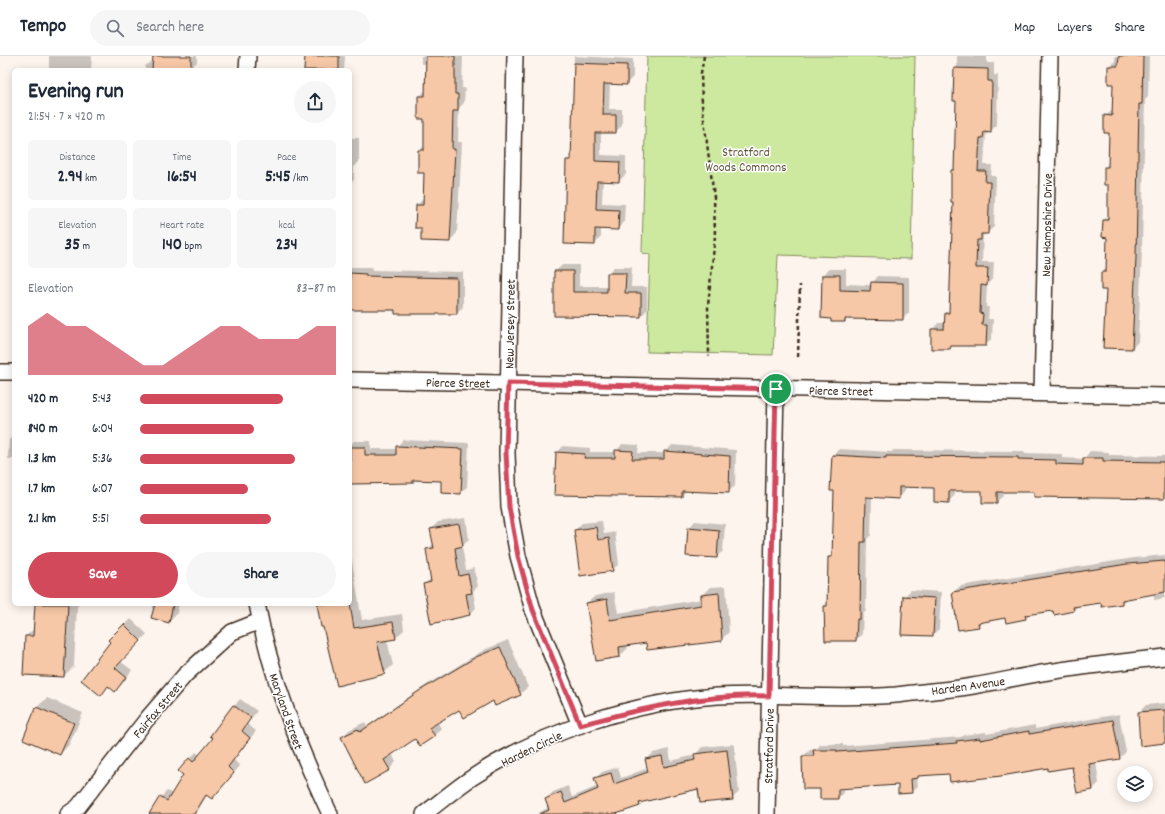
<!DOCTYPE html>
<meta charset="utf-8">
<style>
:root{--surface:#fff;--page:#f6f6f7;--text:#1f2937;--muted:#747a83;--line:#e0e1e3;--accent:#d1495b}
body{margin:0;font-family:Dekko,sans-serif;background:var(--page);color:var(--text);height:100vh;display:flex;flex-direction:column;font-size:15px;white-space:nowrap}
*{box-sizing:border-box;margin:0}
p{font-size:13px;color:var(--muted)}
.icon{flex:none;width:22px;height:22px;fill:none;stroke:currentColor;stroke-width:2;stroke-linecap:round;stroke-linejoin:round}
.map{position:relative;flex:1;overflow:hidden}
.side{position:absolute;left:12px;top:12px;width:340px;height:538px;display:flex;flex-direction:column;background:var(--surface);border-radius:6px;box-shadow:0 2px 10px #0003}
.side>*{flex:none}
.tools{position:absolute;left:1117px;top:710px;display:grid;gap:8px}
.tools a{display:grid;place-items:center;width:36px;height:36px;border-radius:50%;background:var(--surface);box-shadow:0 2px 10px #0003;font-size:20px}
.pin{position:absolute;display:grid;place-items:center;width:34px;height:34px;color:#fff;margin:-17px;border:2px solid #fff;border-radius:50%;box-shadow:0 1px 4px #0007}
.round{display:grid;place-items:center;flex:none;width:42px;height:42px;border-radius:21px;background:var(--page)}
.head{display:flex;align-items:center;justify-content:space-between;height:68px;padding:0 16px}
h1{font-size:22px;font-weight:700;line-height:30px}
.stats{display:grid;grid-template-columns:repeat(3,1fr);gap:6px;height:68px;padding:4px 16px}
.stats div{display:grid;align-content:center;border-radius:6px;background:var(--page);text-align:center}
.stats b{font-size:17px;font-weight:700}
.stats small{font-size:11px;font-weight:400}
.stats p{font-size:11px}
.chart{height:112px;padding:8px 16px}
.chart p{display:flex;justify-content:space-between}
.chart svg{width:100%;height:72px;margin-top:4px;fill:var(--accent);opacity:.7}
.button{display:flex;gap:8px;margin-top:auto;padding:8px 16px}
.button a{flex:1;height:46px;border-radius:24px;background:var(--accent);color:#fff;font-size:16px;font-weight:700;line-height:46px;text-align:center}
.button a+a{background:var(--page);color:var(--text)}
ul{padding:0 16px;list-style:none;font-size:13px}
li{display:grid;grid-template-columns:64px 48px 1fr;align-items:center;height:30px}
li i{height:10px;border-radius:5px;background:var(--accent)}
header{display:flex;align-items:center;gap:24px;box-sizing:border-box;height:56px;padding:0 20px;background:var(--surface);border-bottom:1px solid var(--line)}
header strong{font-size:19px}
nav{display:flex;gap:22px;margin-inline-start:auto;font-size:14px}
.search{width:280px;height:36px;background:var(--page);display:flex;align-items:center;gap:10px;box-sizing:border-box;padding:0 14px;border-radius:22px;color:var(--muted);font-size:15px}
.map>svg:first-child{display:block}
</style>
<header>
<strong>Tempo</strong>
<div class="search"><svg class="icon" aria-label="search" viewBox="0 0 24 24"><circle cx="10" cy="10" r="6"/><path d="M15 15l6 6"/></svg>Search here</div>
<nav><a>Map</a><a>Layers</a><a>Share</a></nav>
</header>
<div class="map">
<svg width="1165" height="758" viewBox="0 0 1165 758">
<rect width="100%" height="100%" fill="#fdf4ed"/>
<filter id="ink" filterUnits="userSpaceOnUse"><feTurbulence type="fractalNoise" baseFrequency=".025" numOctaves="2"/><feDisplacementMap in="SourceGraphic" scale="8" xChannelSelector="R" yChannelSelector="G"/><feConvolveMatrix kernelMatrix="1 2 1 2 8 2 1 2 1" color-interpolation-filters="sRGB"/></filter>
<g filter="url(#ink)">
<polygon fill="#cde99f" stroke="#848a5e" points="647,0 915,0 911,203 778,199 773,299 647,296 650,198 642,197"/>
<g fill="#0003">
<polygon points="49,0 92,0 91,14 49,14"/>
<polygon points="154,0 197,0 197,6 193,10 193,14 145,14 145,10 154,4"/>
<polygon points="305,0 345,0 344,14 305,14"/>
<polygon points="421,0 463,0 462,32 465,32 464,47 459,52 458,86 462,86 457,177 450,185 422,184 422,171 417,149 424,142 425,116 419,95 425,89 425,62 419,41 426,34 427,8 421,8"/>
<polygon points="574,0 633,3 633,21 626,28 610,27 609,53 622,53 622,70 615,76 601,76 601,99 626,100 626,118 619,125 603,124 602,147 625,148 624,166 618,173 601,172 601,181 595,188 567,105 572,100"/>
<polygon points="957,0 987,0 987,7 994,7 994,19 998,19 997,69 986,79 984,109 992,109 991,120 996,120 994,171 983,180 982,206 994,206 993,222 987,229 986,251 989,251 988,263 993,263 992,282 986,289 954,289 950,292 932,274 938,267 946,267 946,257 950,253 954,145 952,114 955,112 957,44 955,13 957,11"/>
<polygon points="1115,0 1149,0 1148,41 1145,44 1142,195 1138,286 1132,292 1107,233 1102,216 1108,211 1108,181 1104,164 1109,159 1109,128 1105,112 1109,107 1110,76 1105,60 1113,54 1114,27 1109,10 1115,5"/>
<polygon points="350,82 359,82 359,106 354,111 354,124 350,127"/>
<polygon points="562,209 579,209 579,230 608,230 608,217 614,211 632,211 631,231 647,231 647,254 641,260 555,259 555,216"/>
<polygon points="350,211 372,211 372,214 463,216 463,251 456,257 350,253"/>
<polygon points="829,213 846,213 846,228 871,229 878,220 909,221 909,257 902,263 847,262 845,265 823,219"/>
<polygon points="14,380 14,403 8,403 9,384"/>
<polygon points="403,384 469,387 467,431 460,437 443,425 416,423 413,426 350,426 350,389 354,385 371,385 371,393 397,393 397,390"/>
<polygon points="622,388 639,389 638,397 665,397 672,389 736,394 735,430 728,436 687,434 681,440 557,397 563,390 590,392 590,396 616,396"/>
<polygon points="839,393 892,396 893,394 1024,395 1024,397 1062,398 1062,402 1084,403 1090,395 1109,396 1109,399 1165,400 1165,442 1035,440 1035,435 1003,435 1003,440 996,446 983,434 955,434 955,439 948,446 935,431 905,430 905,435 899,442 872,441 871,479 867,483 866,555 863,558 862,578 856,584 825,550 828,547 829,501 833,497 835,434 833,399"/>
<polygon points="466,462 469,483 462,490 466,514 474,512 478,530 473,535 476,552 470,558 424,528 432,522 427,494 434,487 431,473 438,466"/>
<polygon points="602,465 604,478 615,476 619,508 612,514 575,474 582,467"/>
<polygon points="695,465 725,468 723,495 716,501 689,472"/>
<polygon points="350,494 362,564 402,558 404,574 395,582 387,584 393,609 384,617 318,548 350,548"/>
<polygon points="1165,499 1165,542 1154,544 1154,537 1127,542 1122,547 1102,546 1078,550 1074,554 1054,554 1030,558 1026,562 1006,561 983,565 978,570 953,537 960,530 1134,502"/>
<polygon points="726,530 729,576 721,584 647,585 627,589 628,592 620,600 587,547 595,540 614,536 618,557 702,543 702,539 710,531"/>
<polygon points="911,534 941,536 939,573 932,579 904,541"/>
<polygon points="36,548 79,548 77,551 74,610 64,620 26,580 35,572"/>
<polygon points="156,548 179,548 177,557 169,565"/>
<polygon points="131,563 147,578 120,605 132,614 122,628 115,634 109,629 101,638 111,586 110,584"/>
<polygon points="508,584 528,631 520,638 460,653 437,666 441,672 434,680 415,682 392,698 396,706 389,714 342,681 349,674 365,666 367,670 428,628 484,594"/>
<polygon points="47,642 83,657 69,689 60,698 24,683 37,651"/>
<polygon points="240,643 257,655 247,668 256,675 234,704 240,710 218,736 207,739 196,758 151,758 161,741 167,735 173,738 184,719 180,715 196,696 200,699 214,682 211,680"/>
<polygon points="1165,647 1165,686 1139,656 1146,649"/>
<polygon points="1119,658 1126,696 1119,702 1096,706 1099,727 1093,733 1078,736 1073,710 920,719 917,722 918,730 911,736 898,728 844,732 844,736 838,742 821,732 803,700 810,694 815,694 821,688 843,688 843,690 961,681 964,679 986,676 986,678 1035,669 1035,673"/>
<polygon points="734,688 739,736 732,743 699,732 644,744 640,749 613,758 537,758 549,751 546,743 553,736 568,730 572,741 598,730 595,723 602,716 618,711 621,722 648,712 646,704 653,697 669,693 671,705 695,699 702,691"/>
</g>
<g fill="#f7c8a7" stroke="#3b2a1e">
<polygon points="153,0 191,0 191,14 152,14"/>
<polygon points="305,0 339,0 339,14 304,14"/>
<polygon points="426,0 455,0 455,38 458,38 458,55 453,55 452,93 455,93 450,186 421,185 421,172 415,172 416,149 423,149 424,117 418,117 418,94 424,94 424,63 418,63 418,40 425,40"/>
<polygon points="1119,0 1143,0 1142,48 1139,48 1136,202 1132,293 1103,292 1106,234 1101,234 1101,216 1106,216 1107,182 1102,181 1103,164 1108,164 1108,129 1104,129 1104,111 1108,111 1109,77 1104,77 1104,59 1112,60 1113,28 1108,28 1108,10 1118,10"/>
<polygon points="574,7 627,9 627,29 604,28 603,59 616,59 616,77 595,77 595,105 620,106 619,126 597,125 596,153 619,154 618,174 595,173 595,189 564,188 566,104 571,104"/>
<polygon points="954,12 988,13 988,25 992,25 991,77 984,76 983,82 980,82 978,115 986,115 985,126 990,126 988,178 981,178 981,184 977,184 976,212 988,212 987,230 981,229 980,257 983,258 982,269 987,269 986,290 951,290 950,293 931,293 931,273 944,273 945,257 949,257 953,146 951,146 951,114 954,114 956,45 953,45"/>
<polygon points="554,215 573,215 573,236 607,236 607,217 626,217 625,237 641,237 641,261 554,260"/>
<polygon points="350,217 366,218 366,220 457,222 457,258 395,258 395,254 350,254"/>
<polygon points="822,219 840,219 840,234 870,235 871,226 903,227 903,264 845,263 845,266 831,266 831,263 821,262"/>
<polygon points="396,390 463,393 461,438 441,437 441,425 413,424 413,427 350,428 350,391 365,391 365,399 396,399"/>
<polygon points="615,394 633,395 632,403 664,403 664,395 730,400 729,437 682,435 682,441 554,439 556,396 585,398 584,402 615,402"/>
<polygon points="832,399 886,402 886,400 1018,401 1018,403 1056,404 1056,408 1083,409 1083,402 1103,402 1103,405 1164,406 1164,443 1034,441 1034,436 997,436 997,447 982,447 982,435 949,435 949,447 934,446 934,432 899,431 899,443 866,441 865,486 861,486 860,563 857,563 856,585 825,585 824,550 827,550 828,501 832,501 834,435 830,435"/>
<polygon points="459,468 463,490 455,492 459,520 468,518 472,537 466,538 470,559 431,568 423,528 431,526 426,493 434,492 430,473"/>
<polygon points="596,471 598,484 609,482 613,515 580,520 574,474"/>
<polygon points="688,471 719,474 717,502 686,500"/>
<polygon points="1165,505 1165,536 1122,544 1122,548 1102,551 1101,547 1073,551 1074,555 1054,559 1053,555 1025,559 1026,563 1006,567 1005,562 978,567 979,571 958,574 952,536 1127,508"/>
<polygon points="719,537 722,585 647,594 646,587 619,591 620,601 596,605 586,547 607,543 610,564 701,549 701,539"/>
<polygon points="903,540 935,542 933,580 901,579"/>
<polygon points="35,548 68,548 64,621 23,619 25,580 33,580"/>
<polygon points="155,548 173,548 169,567 151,562"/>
<polygon points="317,548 350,548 354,572 393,566 396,583 377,586 385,618 337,630 323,571 321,571"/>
<polygon points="124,568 141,585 115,612 126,621 115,636 108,630 101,640 81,624 110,586 108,584"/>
<polygon points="500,591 521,639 495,650 493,645 464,662 459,654 429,672 435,680 420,690 415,683 384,704 390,714 365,728 341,681 358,673 360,676 419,635 476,601"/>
<polygon points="233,649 251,662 242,675 250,682 228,711 234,717 212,743 206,739 194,758 149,758 160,740 167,745 183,719 178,715 189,702 193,706 213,682 210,680"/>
<polygon points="36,651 74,667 60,699 23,683"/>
<polygon points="1165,654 1165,687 1140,690 1138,656"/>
<polygon points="1113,664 1120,703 1089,708 1093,734 1077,737 1072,711 1048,715 1048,712 1001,720 950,726 949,718 918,720 918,722 911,723 912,737 898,738 898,729 838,733 838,743 820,743 820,733 803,733 802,700 814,700 813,694 837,694 837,696 957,687 956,685 980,682 980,684 1029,675 1029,678"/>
<polygon points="727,694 733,744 700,747 698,733 639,747 640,750 616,758 540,758 549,754 545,743 561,736 565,747 598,733 594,722 611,717 614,728 648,716 645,703 662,700 664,711 695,704 694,698"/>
</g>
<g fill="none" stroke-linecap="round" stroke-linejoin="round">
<g stroke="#3b2a1e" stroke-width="18">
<g id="minor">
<polyline points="515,0 507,397 509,451 518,500 533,554 580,669"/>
<polyline points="247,14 248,0"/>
<polyline points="0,316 14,316"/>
<polyline points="350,324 1165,340"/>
<polyline points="1042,337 1050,0"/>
<path d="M257,548c14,74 41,142 73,210"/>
<polyline points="68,758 78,751 147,663 185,619 232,576 260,565"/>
<path d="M424,758c16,-12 32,-26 49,-37 68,-45 164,-76 245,-81 59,-3 119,4 178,-1 26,-3 52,-5 77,-9 30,-5 59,-12 88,-16 34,-5 69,-9 104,-13"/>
<polyline points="767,758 776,333"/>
</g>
</g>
<g stroke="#3b2a1e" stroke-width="2.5" stroke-dasharray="4 3" stroke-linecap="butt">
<polyline points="704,0 701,17 702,49 714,141 715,180 708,250 709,300"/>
<polyline points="798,301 800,229"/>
</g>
<use href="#minor" stroke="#fff" stroke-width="15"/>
</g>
</g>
<g fill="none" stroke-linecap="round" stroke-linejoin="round" filter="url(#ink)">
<g stroke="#fff" stroke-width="8">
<path id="route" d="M508,327l268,6 -7,307c-65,-2 -126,12 -189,29l-47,-115 -15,-54 -9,-49 -3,-54z"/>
</g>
<use href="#route" stroke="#d1495b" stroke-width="5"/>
</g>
<g text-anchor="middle" stroke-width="3" stroke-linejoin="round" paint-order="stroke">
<g font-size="13" fill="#605a3e" stroke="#fff">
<text x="746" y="100">Stratford<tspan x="746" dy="15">Woods Commons</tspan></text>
</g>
<g font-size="13" fill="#3b2a1e" stroke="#fff">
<text transform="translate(1046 169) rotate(-89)" y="5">New Hampshire Drive</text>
<text transform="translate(509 268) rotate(-89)" y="5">New Jersey Street</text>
<text transform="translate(458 326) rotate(1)" y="5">Pierce Street</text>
<text transform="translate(841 334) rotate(1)" y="5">Pierce Street</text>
<text transform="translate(968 629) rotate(-8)" y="5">Harden Avenue</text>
<text transform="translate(157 653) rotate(-50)" y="5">Fairfax Street</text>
<text transform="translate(287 655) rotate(71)" y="5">Maryland Street</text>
<text transform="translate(768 690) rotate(-89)" y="5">Stratford Drive</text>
<text transform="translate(531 692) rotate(-26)" y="5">Harden Circle</text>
</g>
</g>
</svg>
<div class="tools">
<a><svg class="icon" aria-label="layers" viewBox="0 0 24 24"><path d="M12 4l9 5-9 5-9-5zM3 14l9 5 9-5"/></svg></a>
</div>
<div class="pin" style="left:776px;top:333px;background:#1e9e55"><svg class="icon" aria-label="arrive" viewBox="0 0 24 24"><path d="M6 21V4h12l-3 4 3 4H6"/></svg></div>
<section class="side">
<div class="head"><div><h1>Evening run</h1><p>21:54 · 7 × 420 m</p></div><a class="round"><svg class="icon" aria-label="share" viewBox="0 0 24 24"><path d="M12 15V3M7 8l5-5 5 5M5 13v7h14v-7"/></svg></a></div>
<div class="stats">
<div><p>Distance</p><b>2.94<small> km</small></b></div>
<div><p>Time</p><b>16:54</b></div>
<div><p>Pace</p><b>5:45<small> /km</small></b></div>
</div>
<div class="stats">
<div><p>Elevation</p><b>35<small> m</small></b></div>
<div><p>Heart rate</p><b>140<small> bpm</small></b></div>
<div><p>kcal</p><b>234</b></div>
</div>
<div class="chart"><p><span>Elevation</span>83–87 m</p>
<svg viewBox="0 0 160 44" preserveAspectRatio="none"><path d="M0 44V14L10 6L20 14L30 14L40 22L50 30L60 38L70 38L80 30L90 22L100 14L110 14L120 22L130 22L140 22L150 14L160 14V44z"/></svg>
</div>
<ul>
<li><b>420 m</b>5:43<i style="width:73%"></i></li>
<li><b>840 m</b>6:04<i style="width:58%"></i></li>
<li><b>1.3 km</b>5:36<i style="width:79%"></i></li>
<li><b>1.7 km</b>6:07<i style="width:55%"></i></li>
<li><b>2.1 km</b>5:51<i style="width:67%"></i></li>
</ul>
<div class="button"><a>Save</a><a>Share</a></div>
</section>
</div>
